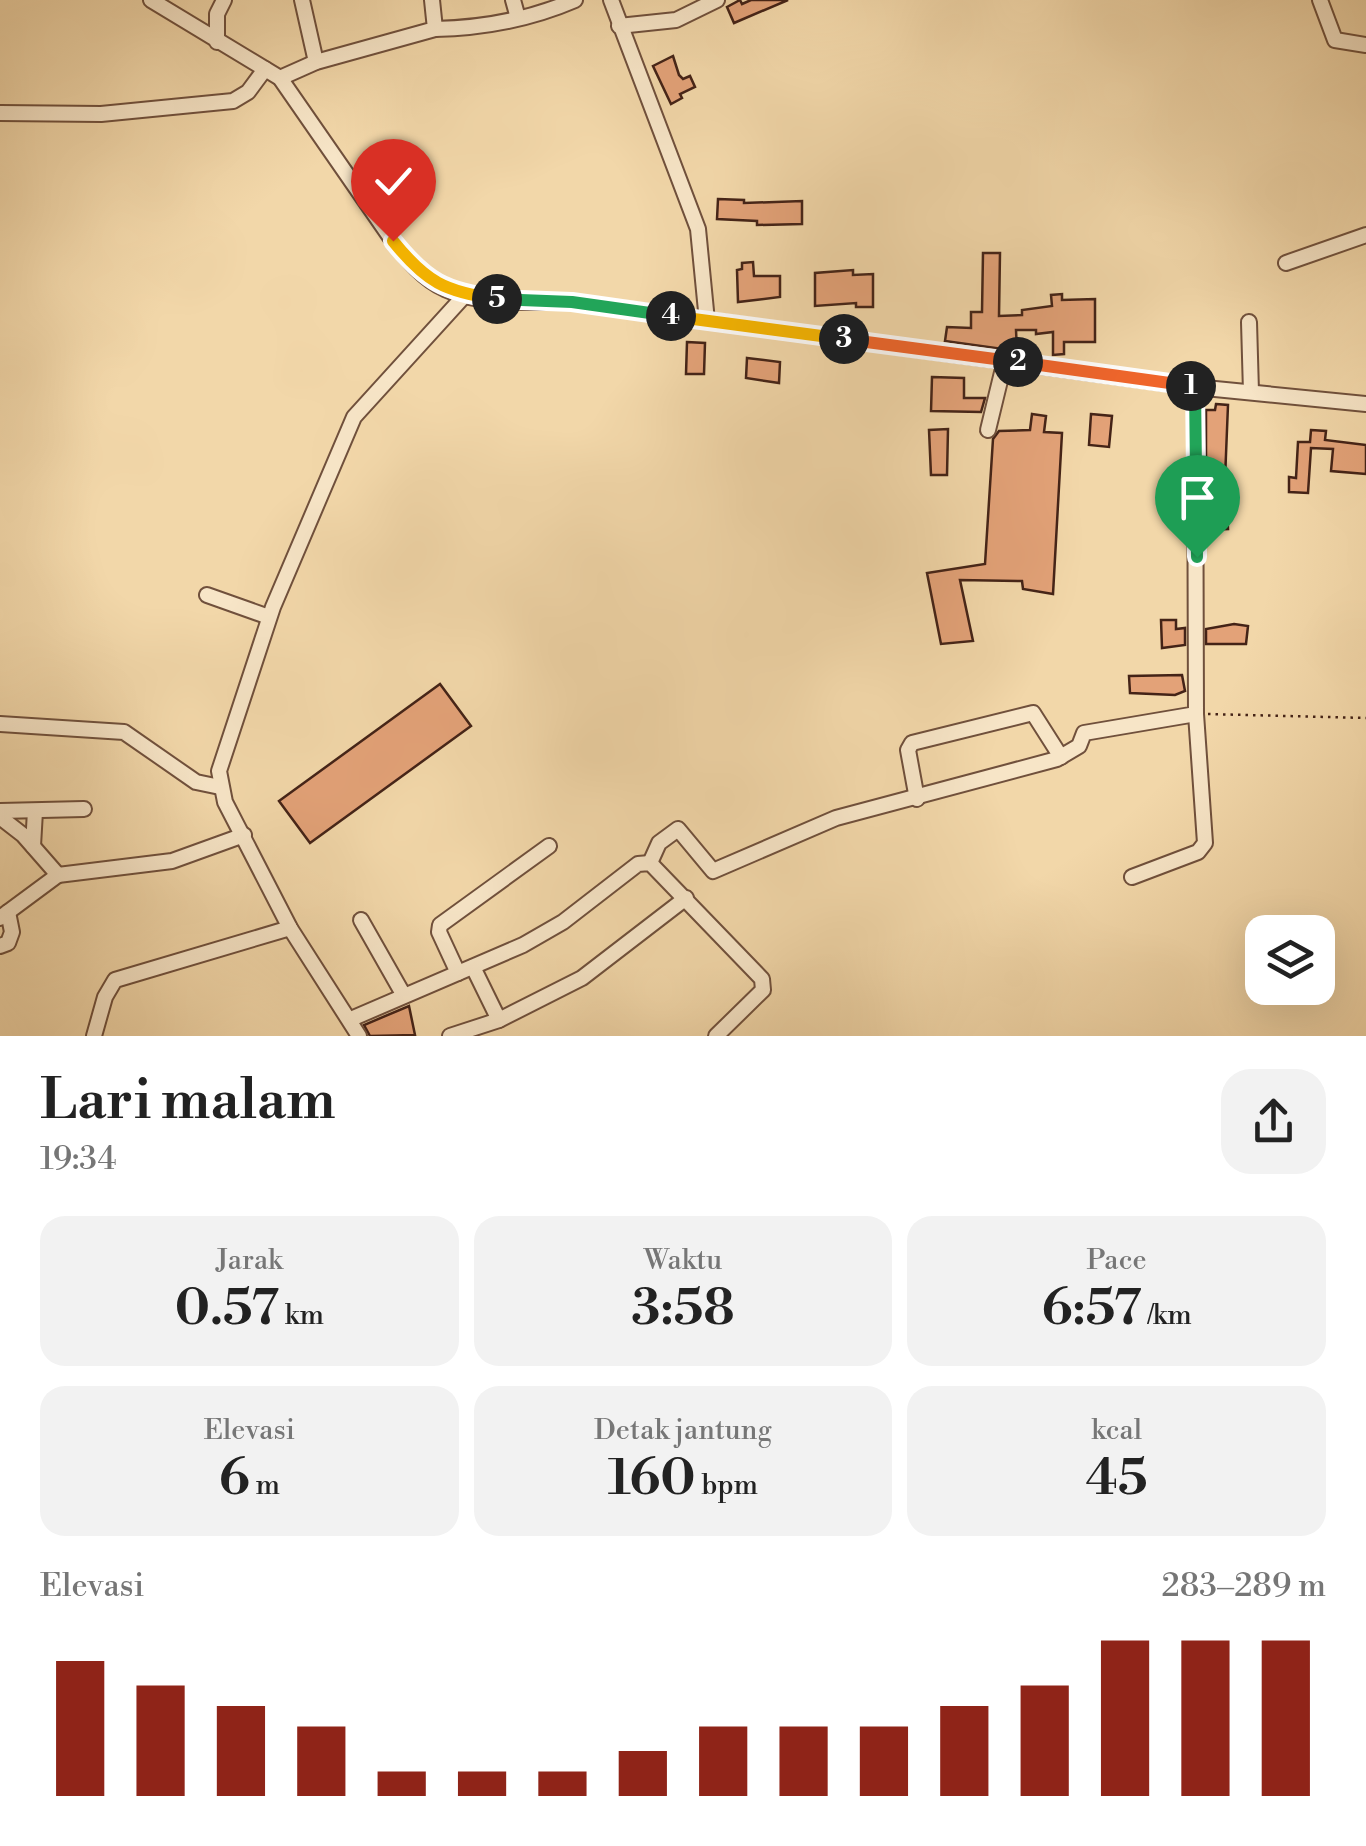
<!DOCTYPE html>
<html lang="id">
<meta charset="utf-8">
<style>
:root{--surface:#fff;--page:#f2f2f2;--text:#222;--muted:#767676;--accent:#8f2418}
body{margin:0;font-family:"Libre Bodoni",serif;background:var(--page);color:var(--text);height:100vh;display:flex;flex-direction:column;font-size:38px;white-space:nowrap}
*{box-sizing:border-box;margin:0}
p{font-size:32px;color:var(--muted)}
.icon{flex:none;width:55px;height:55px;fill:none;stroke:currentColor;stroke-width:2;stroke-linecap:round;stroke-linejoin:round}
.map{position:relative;height:1036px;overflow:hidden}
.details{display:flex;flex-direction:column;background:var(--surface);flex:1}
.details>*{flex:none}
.buttons{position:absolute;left:1245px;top:915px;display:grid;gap:20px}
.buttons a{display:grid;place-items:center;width:90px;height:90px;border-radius:20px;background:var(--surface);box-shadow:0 10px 40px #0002;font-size:50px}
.pin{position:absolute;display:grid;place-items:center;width:85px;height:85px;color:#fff;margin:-102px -42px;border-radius:50% 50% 50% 0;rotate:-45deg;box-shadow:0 0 10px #0007}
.pin .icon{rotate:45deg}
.km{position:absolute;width:50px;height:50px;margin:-25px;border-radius:50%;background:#222;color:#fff;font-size:28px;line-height:50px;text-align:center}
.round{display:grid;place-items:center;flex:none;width:105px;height:105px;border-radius:30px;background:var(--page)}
.summary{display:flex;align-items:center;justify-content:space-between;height:170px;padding:0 40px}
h1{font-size:55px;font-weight:600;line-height:75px}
.figures{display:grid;grid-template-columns:repeat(3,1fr);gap:15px;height:170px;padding:10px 40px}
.figures div{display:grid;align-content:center;border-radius:25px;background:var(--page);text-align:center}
.figures b{font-size:50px;font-weight:600}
.figures small{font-size:28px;font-weight:400}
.figures p{font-size:28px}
.chart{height:280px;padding:20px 40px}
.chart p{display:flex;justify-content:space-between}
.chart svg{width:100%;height:180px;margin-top:10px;stroke:var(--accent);stroke-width:6}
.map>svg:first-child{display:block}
</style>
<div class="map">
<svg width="1366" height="1036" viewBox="0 0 1366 1036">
<rect width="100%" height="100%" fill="#f2d7a9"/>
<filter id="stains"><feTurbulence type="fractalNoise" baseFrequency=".002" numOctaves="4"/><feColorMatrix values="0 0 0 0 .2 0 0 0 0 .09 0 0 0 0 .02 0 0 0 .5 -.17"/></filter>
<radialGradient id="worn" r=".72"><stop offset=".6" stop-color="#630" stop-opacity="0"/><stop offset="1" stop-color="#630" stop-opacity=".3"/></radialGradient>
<g fill="#e3a278" stroke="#442317" stroke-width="2.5">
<polygon points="740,0 742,4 751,0 788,0 734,23 727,7"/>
<polygon points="673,56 679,75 683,79 690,76 695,87 680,94 682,98 671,104 653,66"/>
<polygon points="718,199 744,200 744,203 802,201 802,224 757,225 757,221 717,219"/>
<polygon points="983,253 1000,253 999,316 1022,315 1022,310 1052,306 1051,295 1062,294 1062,300 1095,299 1095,342 1064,342 1064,354 1053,355 1053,332 1036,334 1036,330 1016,330 1017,351 945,341 947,327 971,328 971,312 982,312"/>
<polygon points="753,262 754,276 780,276 780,297 738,302 737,270 742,269 742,263"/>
<polygon points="853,270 853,275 873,274 873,307 856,307 856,303 815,306 815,273"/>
<polygon points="687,342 705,343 704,374 686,374"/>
<polygon points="747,358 780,362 779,383 746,378"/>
<polygon points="932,377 964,378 964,398 985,398 981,412 931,411"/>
<polygon points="1216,404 1228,405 1225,479 1206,480 1206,410 1215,410"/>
<polygon points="1032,414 1046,416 1044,432 1062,433 1053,594 1023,589 1022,581 960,580 973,641 941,644 927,573 985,564 993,439 999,431 1030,430"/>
<polygon points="1091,414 1112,416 1109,447 1089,445"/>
<polygon points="948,429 947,475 931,475 929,430"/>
<polygon points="1311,430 1326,431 1325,440 1366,445 1366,474 1331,471 1333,449 1311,448 1308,493 1289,492 1289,477 1296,478 1298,442 1310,442"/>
<polygon points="1227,505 1228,529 1206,530 1206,506"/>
<polygon points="1161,620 1176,620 1176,629 1185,628 1185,645 1162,648"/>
<polygon points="1234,624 1248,626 1246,644 1206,644 1206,629"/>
<polygon points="1182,675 1185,691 1175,695 1130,693 1129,676"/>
<polygon points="440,684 471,726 310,843 279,801"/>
<polygon points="409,1006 415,1035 370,1036 364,1025"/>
</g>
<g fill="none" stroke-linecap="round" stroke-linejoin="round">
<g stroke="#70503c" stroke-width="18">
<g id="minor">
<path d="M151,0l129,78 113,163c14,18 31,39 52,48 36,17 88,12 127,13l623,85 171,17"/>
<polyline points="302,0 316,62"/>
<polyline points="513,0 518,18"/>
<polyline points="611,0 698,229 707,321"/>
<polyline points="1320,0 1335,40 1366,45"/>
<polyline points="619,26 676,20 717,0"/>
<path d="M435,29c47,-1 96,-10 140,-29"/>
<polyline points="217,42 217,14 224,0"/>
<polyline points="280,78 316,62 435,29 432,0"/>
<polyline points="0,113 101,114 233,101 248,92 265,69"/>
<polyline points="1286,263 1366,235"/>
<polyline points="1249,322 1251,392"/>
<polyline points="988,430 1005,360"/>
<polyline points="207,595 269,617"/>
<polyline points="0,724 124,732 196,782 220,787"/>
<polyline points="917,799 908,750 912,743 1033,713 1061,757"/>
<polyline points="0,811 84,809"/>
<polyline points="0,817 23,835 58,875 172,861 244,835"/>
<polyline points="33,846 35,811"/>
<polyline points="650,863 659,843 678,829 713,871 836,818 1057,759 1079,746 1084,733 1196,714 1195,387"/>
<polyline points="1132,877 1198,852 1205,843 1196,714"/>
<polyline points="0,918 58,875"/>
<polyline points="361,920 403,994"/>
<polyline points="0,946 8,943 12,932 8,912"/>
<polyline points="473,967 499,1020 582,978 686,898"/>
<polyline points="458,973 439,932 440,925 549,846"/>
<polyline points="351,1019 523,945 563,922 638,864 650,863 762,979 763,990 716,1036"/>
<polyline points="94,1036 105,997 115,980 290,928"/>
<polyline points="359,1036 290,928 225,802 219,771 273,607 354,417 465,295"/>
<polyline points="450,1036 499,1020"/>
</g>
</g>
<polyline stroke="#442317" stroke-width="2.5" stroke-dasharray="2.5 5" stroke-linecap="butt" points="1208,714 1366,718"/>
<use href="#minor" stroke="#f7e5c7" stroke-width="14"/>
</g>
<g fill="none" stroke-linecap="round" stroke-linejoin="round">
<g stroke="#fff" stroke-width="20">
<polyline id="split-1" points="1191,386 1195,386 1197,557"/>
</g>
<g stroke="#fff" stroke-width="20">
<polyline id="split-2" points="1018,362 1191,386"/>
</g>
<g stroke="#fff" stroke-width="20">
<polyline id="split-3" points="844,339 1018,362"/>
</g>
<g stroke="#fff" stroke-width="20">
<polyline id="split-4" points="671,316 844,339"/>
</g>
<g stroke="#fff" stroke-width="20">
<polyline id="split-5" points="497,299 572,302 671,316"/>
</g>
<g stroke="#fff" stroke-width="20">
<path id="split-6" d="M393,241c33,41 52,51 104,58"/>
</g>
<use href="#split-1" stroke="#22a559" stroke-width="12"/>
<use href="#split-2" stroke="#f0652b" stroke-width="12"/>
<use href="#split-3" stroke="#f0652b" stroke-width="12"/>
<use href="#split-4" stroke="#f5b400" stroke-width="12"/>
<use href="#split-5" stroke="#22a559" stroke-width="12"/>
<use href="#split-6" stroke="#f5b400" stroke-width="12"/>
</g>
<rect width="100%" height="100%" filter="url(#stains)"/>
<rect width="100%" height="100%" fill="url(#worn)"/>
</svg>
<div class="buttons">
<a><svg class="icon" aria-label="layers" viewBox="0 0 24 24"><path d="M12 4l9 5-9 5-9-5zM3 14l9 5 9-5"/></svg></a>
</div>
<div class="pin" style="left:1197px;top:557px;background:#1e9e55"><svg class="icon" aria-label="arrive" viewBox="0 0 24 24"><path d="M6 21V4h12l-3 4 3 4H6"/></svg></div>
<div class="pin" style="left:393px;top:241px;background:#d93025"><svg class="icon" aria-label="check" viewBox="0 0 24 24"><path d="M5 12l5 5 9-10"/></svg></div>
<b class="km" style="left:1191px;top:386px">1</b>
<b class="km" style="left:1018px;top:362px">2</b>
<b class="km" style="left:844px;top:339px">3</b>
<b class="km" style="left:671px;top:316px">4</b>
<b class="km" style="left:497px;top:299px">5</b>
</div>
<section class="details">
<div class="summary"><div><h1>Lari malam</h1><p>19:34</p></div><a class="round"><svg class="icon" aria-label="share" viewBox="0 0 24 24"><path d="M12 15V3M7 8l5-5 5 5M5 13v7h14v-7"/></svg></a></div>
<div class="figures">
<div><p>Jarak</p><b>0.57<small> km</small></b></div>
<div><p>Waktu</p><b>3:58</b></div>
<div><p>Pace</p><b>6:57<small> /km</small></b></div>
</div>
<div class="figures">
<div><p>Elevasi</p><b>6<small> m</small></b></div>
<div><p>Detak jantung</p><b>160<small> bpm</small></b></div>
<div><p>kcal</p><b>45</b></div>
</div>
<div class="chart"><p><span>Elevasi</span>283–289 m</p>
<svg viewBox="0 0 160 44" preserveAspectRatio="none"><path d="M5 44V11M15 44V17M25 44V22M35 44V27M45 44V38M55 44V38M65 44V38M75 44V33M85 44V27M95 44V27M105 44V27M115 44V22M125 44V17M135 44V6M145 44V6M155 44V6"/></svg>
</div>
</section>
